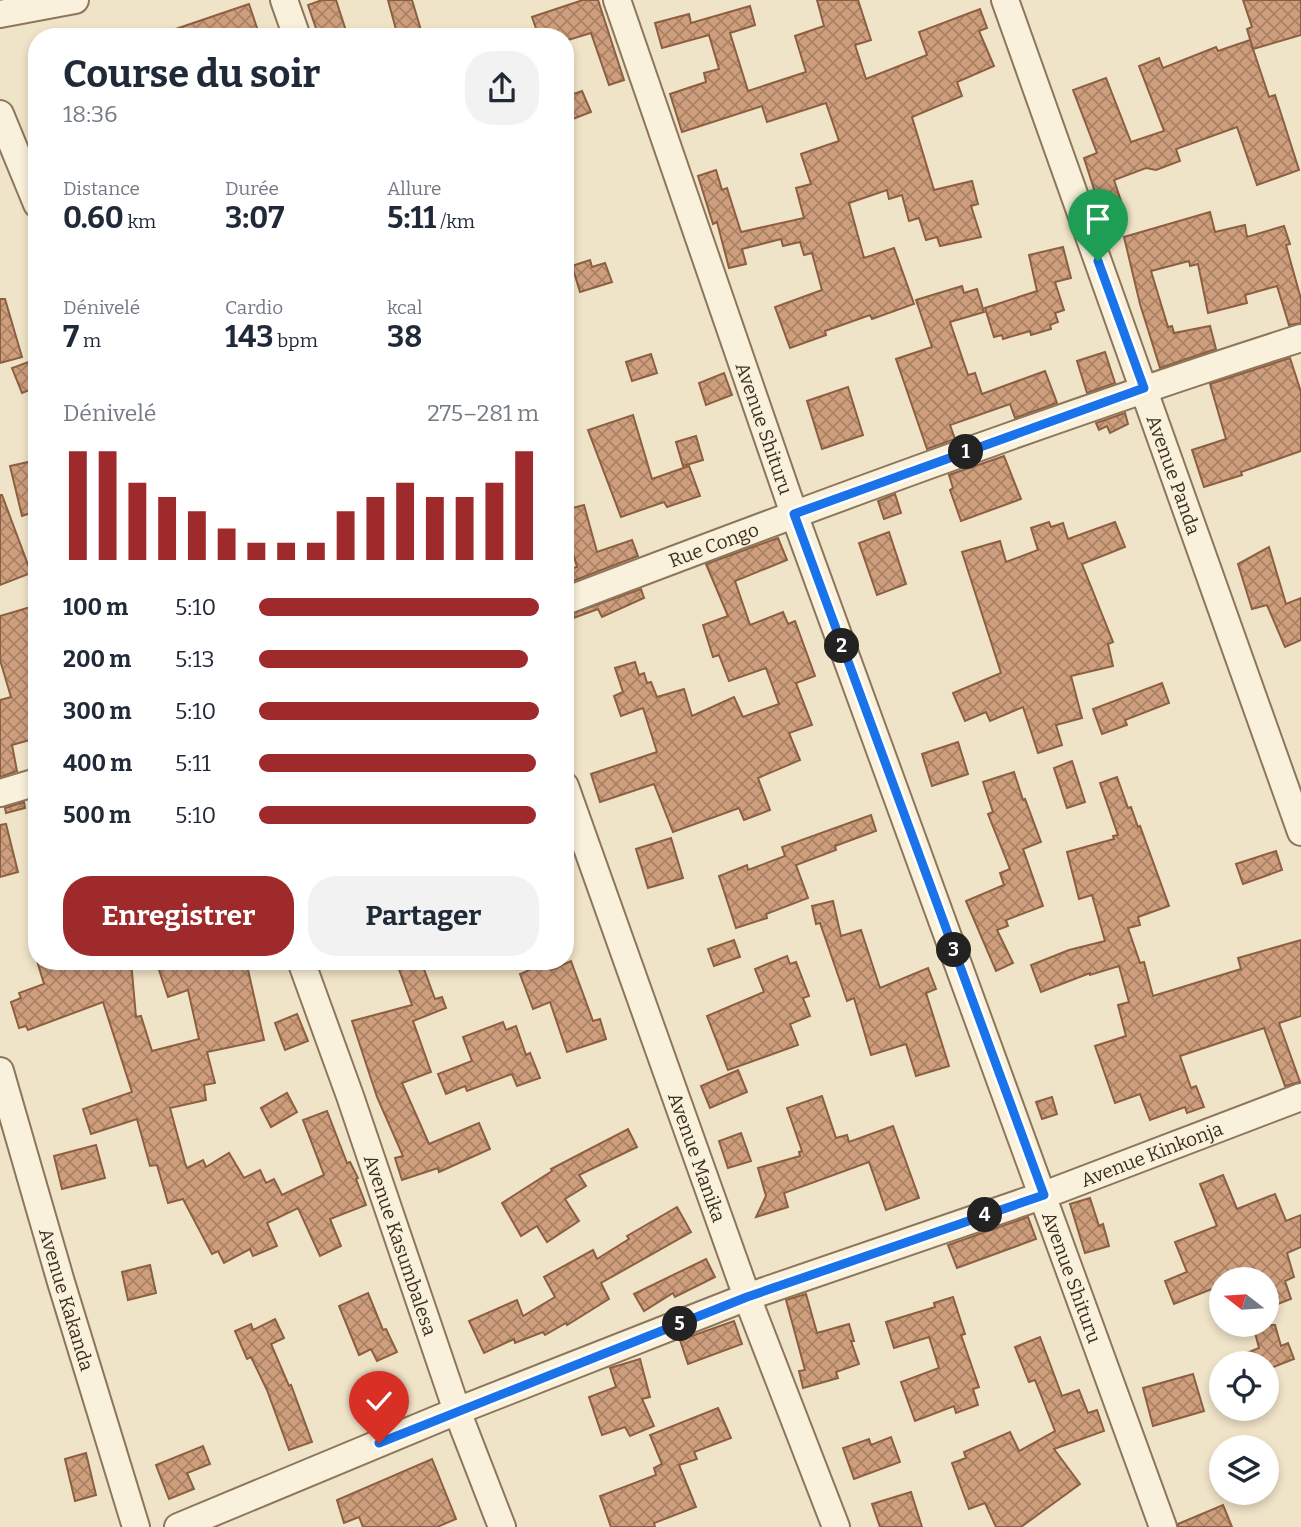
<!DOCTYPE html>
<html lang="fr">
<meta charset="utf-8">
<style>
:root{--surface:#fff;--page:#f2f2f3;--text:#1f2937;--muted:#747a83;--accent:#9e2a2b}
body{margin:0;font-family:Bitter,serif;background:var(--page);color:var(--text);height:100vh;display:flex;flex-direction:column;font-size:26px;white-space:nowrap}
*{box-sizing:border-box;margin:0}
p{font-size:23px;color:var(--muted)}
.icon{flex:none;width:38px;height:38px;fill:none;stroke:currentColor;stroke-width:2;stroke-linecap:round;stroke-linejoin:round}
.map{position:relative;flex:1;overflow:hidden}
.panel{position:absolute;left:28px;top:28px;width:546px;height:942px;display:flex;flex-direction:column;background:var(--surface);border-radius:28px;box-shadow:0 4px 10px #0003}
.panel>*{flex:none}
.needle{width:46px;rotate:287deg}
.controls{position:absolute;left:1209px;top:1267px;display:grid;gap:14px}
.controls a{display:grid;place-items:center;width:70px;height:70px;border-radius:50%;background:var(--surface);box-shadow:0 4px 10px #0003;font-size:35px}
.pin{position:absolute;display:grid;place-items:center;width:60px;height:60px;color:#fff;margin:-72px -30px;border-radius:50% 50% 50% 0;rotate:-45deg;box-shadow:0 0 7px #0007}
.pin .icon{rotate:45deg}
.km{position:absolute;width:35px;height:35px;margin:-18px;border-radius:50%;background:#222;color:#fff;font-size:19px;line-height:35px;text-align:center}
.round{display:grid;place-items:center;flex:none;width:74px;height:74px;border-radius:28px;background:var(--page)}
.overview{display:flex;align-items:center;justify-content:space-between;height:119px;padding:0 35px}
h1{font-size:38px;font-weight:700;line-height:52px}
.stats{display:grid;grid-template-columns:repeat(3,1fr);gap:10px;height:119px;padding:7px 35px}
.stats div{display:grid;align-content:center}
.stats b{font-size:30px;font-weight:700}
.stats small{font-size:19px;font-weight:400}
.stats p{font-size:19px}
.chart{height:196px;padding:14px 35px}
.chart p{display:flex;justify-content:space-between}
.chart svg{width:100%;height:126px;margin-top:7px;stroke:var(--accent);stroke-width:6}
.cta{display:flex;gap:14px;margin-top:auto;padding:14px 35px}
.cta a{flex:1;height:80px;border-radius:28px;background:var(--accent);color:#fff;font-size:28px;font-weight:700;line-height:80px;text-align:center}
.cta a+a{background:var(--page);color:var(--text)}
ul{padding:0 35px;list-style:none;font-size:23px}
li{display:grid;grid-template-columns:112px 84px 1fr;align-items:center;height:52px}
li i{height:18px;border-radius:9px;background:var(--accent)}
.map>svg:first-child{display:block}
</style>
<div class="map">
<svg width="1301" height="1527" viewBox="0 0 1301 1527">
<defs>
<pattern id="building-cross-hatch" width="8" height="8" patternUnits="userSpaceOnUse" patternTransform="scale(1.75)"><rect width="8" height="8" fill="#cf9f7d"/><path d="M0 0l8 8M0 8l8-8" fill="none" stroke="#a98266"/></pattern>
</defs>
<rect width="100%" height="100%" fill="#f0e4c8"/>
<g fill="url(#building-cross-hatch)" stroke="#8d5f41" stroke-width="2">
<polygon points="322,0 336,0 348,37 319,37 308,5"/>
<polygon points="388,0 412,0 423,37 398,37"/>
<polygon points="583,0 598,0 624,80 609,85 591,33 565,41 565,37 539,37 532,17"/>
<polygon points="817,0 858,0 871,40 855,45 866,79 927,55 919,32 980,9 987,28 979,31 994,66 957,82 962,96 912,117 934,190 972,181 978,204 971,206 981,237 940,246 937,237 926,240 919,218 909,221 902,195 889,199 887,190 849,203 864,258 894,248 914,304 872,319 870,315 825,331 826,335 790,348 775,307 822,290 812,253 804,255 800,242 783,246 781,239 742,249 746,264 729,268 717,222 713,224 698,176 716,170 722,190 727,188 741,232 804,218 796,188 811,184 801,154 839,141 826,103 767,122 762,106 682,132 670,94 706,82 704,73 719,69 709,35 662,48 655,23 689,14 691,23 750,6 755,25 730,33 748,91 806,72 795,36 824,26"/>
<polygon points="1243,0 1301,0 1301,35 1253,49 1247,29 1252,27"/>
<polygon points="249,4 260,37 162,37 161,34"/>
<polygon points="1250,40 1269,97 1275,95 1299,170 1257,185 1237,127 1176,149 1180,161 1156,170 1146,168 1114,180 1124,210 1103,217 1084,158 1097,153 1073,90 1106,78 1131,142 1164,131 1139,66 1159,58 1163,68 1216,47 1218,51"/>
<polygon points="582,91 591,112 565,122 565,97"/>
<polygon points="1210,212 1215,232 1245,225 1247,237 1284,226 1290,244 1286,245 1301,299 1301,323 1289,325 1277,286 1245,295 1247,303 1208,313 1198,264 1190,266 1189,261 1151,271 1168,327 1172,326 1174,333 1210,326 1216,349 1160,368 1140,304 1124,237"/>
<polygon points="1063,247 1071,278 1055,282 1064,310 1055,313 1058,322 1050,325 1051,329 1031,335 1030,331 1003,339 1002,335 994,337 985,308 1037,291 1029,255"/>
<polygon points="590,260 592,267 605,263 612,282 580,292 572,266"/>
<polygon points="962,286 964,293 977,289 984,312 950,322 968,375 975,373 982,394 1045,371 1057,403 1015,418 1010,404 950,425 955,439 927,449 896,359 932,347 916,300"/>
<polygon points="0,299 5,299 22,357 0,363"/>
<polygon points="1105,352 1115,383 1087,393 1077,361"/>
<polygon points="651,354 657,373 632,381 626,362"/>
<polygon points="1290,358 1301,392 1301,451 1241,472 1242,475 1204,487 1192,450 1226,439 1210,384"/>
<polygon points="37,359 37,387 22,393 12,368"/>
<polygon points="724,373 732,395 706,405 699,383"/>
<polygon points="848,387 863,435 822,449 807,401"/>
<polygon points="1125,413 1128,424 1110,433 1107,426 1099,430 1096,423"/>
<polygon points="633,415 652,479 689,466 700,496 667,507 664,502 621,517 588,430"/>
<polygon points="696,436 703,460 683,466 676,442"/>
<polygon points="1004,456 1021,499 961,521 950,490 953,488 949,475"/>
<polygon points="37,460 37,511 22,516 10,466"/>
<polygon points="895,494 901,513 884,519 878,501"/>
<polygon points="0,495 2,495 31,573 0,585"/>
<polygon points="584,505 597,552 632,540 638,556 565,584 565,570 577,567 565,525 565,510"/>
<polygon points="1049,522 1051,527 1063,523 1068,539 1115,522 1125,547 1082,564 1113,642 1108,644 1113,666 1071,676 1082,718 1056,725 1062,745 1038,753 1023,707 990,721 986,712 965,721 953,693 1001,673 962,552 1000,541 1006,562 1038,550 1031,528"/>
<polygon points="889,532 906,584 877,595 859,543"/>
<polygon points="778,538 787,560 735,581 750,625 783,612 788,624 795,621 815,676 796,683 812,725 789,733 800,760 758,778 770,810 744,820 739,808 673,832 654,784 600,802 591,774 657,752 643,708 621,716 614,696 623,692 615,668 635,662 639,675 644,673 647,683 651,682 657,697 684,689 692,716 734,697 743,717 779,704 766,668 729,681 719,655 713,657 703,625 728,616 706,564"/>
<polygon points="1269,547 1286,604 1301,598 1301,640 1285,647 1267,605 1252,609 1238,564"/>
<polygon points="641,589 644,598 602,617 598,609 565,621 565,616"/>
<polygon points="37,605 37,671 30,674 37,697 37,738 12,745 17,771 0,777 0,700 11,697 0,660 0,616"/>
<polygon points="1162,683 1169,703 1125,720 1127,725 1102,734 1093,709"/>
<polygon points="958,742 968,774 932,786 922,754"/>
<polygon points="1072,761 1085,802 1067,808 1054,768"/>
<polygon points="1014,772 1023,800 1025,799 1041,842 1023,849 1043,906 1006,920 1008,926 997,930 1013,963 996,971 966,901 1004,885 1000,873 1010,869 988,814 993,812 983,782"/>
<polygon points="1117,777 1128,808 1131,807 1138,827 1140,826 1169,906 1138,917 1140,925 1128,928 1140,963 1144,962 1153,996 1241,969 1238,958 1301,940 1301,1016 1279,1023 1300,1082 1285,1086 1264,1028 1180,1056 1191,1088 1196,1086 1204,1107 1187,1113 1185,1107 1150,1120 1140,1094 1115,1103 1095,1046 1126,1036 1118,1005 1129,1002 1119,966 1090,975 1090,973 1041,992 1031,965 1069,950 1105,941 1092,895 1079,899 1067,852 1114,839 1113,836 1118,835 1100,783"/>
<polygon points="24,802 25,808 6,813 5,808"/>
<polygon points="871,815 876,831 835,846 836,850 796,865 808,898 766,914 767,918 736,928 719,876 747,865 748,870 785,856 782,847"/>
<polygon points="6,824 18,872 0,877 0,825"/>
<polygon points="671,838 683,878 648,888 636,849"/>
<polygon points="1276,851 1282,870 1243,884 1236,864"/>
<polygon points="833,901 841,936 861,930 880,988 928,968 936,989 926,993 949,1066 916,1076 906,1044 871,1055 854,998 847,1001 820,923 816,924 812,906"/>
<polygon points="734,940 740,957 714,966 708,949"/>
<polygon points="787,956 790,964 796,962 809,996 803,998 810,1016 790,1024 798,1045 728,1070 707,1016 764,992 755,969"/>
<polygon points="37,961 131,961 136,1017 141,1016 152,1051 199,1039 188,990 168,997 159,970 181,963 182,967 200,961 246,961 264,1040 207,1052 215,1083 204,1085 206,1100 170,1108 185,1163 187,1168 203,1160 206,1167 229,1153 244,1178 260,1170 266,1183 274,1179 282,1195 324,1175 303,1120 327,1111 347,1163 350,1162 358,1178 356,1179 366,1205 330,1219 341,1246 320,1256 298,1208 267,1223 277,1246 253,1256 250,1249 224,1263 218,1251 212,1254 183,1199 168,1203 157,1165 150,1166 137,1119 91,1134 83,1109 132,1092 103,1002 28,1030 26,1026 19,1028 11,1002 21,998 19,993 44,984"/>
<polygon points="396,961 421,961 435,999 442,997 446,1008 413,1021 431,1072 402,1083 429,1144 479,1123 490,1149 439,1172 438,1168 402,1180 395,1158 403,1156 377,1097 352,1021 412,1005"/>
<polygon points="571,961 593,1021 600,1019 606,1039 567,1052 550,1002 533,1009 520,974 548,962 551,970"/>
<polygon points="297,1014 308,1041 285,1050 275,1023"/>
<polygon points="503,1022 506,1030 516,1026 526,1055 530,1053 540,1078 517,1086 512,1074 467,1091 465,1086 446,1094 438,1074 472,1061 463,1037"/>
<polygon points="738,1070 747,1092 710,1108 701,1086"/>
<polygon points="287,1093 297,1112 271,1127 261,1108"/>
<polygon points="822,1096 836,1138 847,1135 849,1142 893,1126 919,1198 886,1210 869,1162 784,1193 788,1207 756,1217 766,1196 758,1168 800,1156 799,1152 802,1151 787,1108"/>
<polygon points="1052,1097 1057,1114 1042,1119 1036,1102"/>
<polygon points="628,1129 637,1147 579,1175 586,1186 565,1199 579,1221 547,1242 537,1226 521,1236 502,1203 552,1171 551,1169"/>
<polygon points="741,1133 751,1161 728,1168 719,1141"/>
<polygon points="96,1145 105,1178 62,1189 54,1156"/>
<polygon points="1223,1175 1237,1209 1275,1194 1286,1221 1301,1215 1301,1247 1287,1253 1294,1277 1285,1281 1291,1299 1267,1308 1267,1279 1222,1279 1222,1285 1174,1304 1165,1281 1187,1272 1175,1242 1217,1226 1200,1184"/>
<polygon points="1090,1198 1099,1226 1103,1224 1109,1246 1085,1253 1070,1204"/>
<polygon points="677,1207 691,1232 601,1283 609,1299 567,1325 566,1323 545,1335 543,1332 515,1343 514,1339 484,1353 469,1321 517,1300 523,1316 555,1297 544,1277 593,1250 597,1259 629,1239 627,1236"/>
<polygon points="1028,1217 1036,1239 957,1268 948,1245"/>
<polygon points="706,1259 715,1277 675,1297 673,1293 644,1311 634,1294"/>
<polygon points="150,1265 156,1293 128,1300 122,1272"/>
<polygon points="368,1293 383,1330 386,1329 397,1352 377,1361 371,1349 359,1355 339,1306"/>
<polygon points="806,1294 817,1333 849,1324 854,1341 851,1341 859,1364 836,1372 838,1378 803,1388 799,1371 805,1370 786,1300"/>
<polygon points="953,1297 965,1334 961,1335 979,1387 973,1389 978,1405 956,1413 954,1406 915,1421 901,1382 939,1368 929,1337 894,1348 886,1322 935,1307 934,1303"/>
<polygon points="275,1319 284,1338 271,1344 289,1386 291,1385 312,1442 289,1450 267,1390 251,1357 247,1359 235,1331 251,1324 253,1330"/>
<polygon points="734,1321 742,1344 688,1364 680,1340"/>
<polygon points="1253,1325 1275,1325 1281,1346 1288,1343 1294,1359 1271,1368 1269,1363 1222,1363 1259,1348"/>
<polygon points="1040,1337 1062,1396 1079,1390 1088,1413 1097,1410 1104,1431 1054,1449 1080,1484 1021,1527 996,1527 985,1503 969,1509 952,1463 966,1458 964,1452 1010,1432 1019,1451 1055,1431 1035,1380 1029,1382 1015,1347"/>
<polygon points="640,1359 650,1397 642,1399 654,1426 630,1436 625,1427 602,1435 589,1397 616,1387 610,1368"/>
<polygon points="1193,1374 1204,1411 1153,1426 1143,1388"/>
<polygon points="718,1408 731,1438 694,1452 697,1459 679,1465 696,1507 654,1523 655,1527 611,1527 600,1496 656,1475 654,1468 662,1464 650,1435"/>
<polygon points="891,1437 900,1462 854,1479 843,1448 869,1439 871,1445"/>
<polygon points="203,1446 210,1464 187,1473 194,1489 169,1499 156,1465"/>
<polygon points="86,1453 96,1495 75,1501 65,1459"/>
<polygon points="432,1459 456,1519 437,1527 363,1527 359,1517 344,1523 337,1500"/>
<polygon points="911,1492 922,1527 880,1527 872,1504"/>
<polygon points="1223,1505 1232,1527 1178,1527 1178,1524"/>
</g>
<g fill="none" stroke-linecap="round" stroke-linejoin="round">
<g stroke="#8d765c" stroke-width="30">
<g id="minor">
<polyline points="284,0 297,37"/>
<path id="s1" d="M617,0l177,514 369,1013"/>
<path id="s2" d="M1005,0l296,832"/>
<polyline points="0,14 75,0"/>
<polyline points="0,114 37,204"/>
<path id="s3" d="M565,601c244,-93 488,-184 736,-263"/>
<path id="s4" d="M565,786l182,511 89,230"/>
<polyline points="0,793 37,782"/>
<path id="s5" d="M301,961l49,135 107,315 45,116"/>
<path id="s6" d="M0,1071l61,211 75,245"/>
<path id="s7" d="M178,1527l279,-116 290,-114 297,-102 257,-98"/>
</g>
</g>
<use href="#minor" stroke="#faf1dc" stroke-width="26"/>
</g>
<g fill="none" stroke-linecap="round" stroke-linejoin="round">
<g stroke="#fff" stroke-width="14">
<polyline id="route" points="379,1443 747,1297 1044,1195 794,514 1144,388 1098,261"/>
</g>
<use href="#route" stroke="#1a73e8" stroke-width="9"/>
</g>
<g text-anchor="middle" stroke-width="6" stroke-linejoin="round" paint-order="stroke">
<g font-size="19" fill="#3d2e20" stroke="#f7eed8">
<text dy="7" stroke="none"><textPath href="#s1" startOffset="453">Avenue Shituru</textPath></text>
<text dy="7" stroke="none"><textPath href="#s2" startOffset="504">Avenue Panda</textPath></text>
<text dy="7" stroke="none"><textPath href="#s3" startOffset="159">Rue Congo</textPath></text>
<text dy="7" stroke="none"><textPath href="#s7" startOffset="1043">Avenue Kinkonja</textPath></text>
<text dy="7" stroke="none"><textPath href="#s4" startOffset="394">Avenue Manika</textPath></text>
<text dy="7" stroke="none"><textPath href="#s5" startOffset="301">Avenue Kasumbalesa</textPath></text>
<text dy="7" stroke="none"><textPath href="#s1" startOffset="1356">Avenue Shituru</textPath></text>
<text dy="7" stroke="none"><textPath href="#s6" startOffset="238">Avenue Kakanda</textPath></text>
</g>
</g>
</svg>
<div class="controls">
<a><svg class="needle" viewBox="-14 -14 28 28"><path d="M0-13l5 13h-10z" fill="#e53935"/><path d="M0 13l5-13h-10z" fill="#747a83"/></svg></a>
<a><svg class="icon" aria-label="locate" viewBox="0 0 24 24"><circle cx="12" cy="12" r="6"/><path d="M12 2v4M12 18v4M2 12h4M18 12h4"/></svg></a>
<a><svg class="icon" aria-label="layers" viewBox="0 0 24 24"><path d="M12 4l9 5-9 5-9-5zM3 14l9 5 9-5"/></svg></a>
</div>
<div class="pin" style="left:1098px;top:261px;background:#1e9e55"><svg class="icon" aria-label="arrive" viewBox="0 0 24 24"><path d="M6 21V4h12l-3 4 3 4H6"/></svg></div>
<div class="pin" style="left:379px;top:1443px;background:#d93025"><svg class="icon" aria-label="check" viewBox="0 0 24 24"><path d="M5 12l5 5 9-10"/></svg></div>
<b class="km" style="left:966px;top:452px">1</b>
<b class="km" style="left:842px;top:646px">2</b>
<b class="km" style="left:954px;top:950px">3</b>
<b class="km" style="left:985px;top:1215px">4</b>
<b class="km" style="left:680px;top:1324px">5</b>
<section class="panel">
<div class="overview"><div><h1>Course du soir</h1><p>18:36</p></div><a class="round"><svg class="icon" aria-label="share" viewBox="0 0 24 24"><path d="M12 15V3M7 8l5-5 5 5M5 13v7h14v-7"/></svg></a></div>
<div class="stats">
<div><p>Distance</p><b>0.60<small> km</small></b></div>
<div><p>Durée</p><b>3:07</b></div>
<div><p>Allure</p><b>5:11<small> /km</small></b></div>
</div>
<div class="stats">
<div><p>Dénivelé</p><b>7<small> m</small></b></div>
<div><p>Cardio</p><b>143<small> bpm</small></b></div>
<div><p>kcal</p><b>38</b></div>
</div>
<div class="chart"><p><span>Dénivelé</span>275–281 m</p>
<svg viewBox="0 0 160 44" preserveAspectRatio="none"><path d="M5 44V6M15 44V6M25 44V17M35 44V22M45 44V27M55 44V33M65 44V38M75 44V38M85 44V38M95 44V27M105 44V22M115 44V17M125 44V22M135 44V22M145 44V17M155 44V6"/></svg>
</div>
<ul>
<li><b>100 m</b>5:10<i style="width:100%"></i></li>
<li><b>200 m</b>5:13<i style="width:96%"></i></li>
<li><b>300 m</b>5:10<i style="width:100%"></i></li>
<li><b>400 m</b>5:11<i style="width:99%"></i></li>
<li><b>500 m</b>5:10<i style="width:99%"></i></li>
</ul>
<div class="cta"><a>Enregistrer</a><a>Partager</a></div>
</section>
</div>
